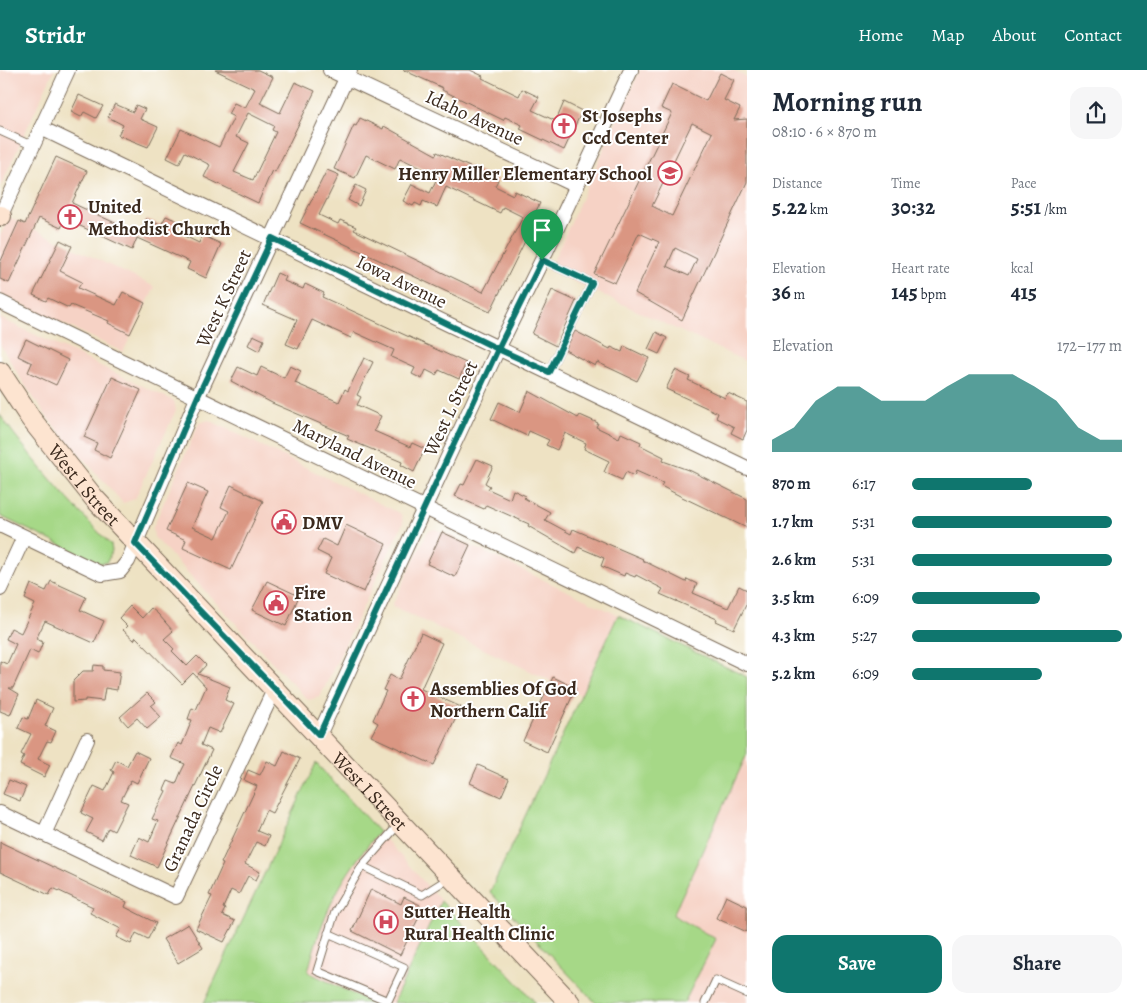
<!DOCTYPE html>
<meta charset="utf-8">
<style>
:root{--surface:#fff;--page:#f6f6f7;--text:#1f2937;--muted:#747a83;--accent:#0f766e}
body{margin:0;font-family:Alegreya,serif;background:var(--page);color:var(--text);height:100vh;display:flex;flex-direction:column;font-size:19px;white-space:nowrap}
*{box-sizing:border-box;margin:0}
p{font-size:16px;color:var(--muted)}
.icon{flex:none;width:28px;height:28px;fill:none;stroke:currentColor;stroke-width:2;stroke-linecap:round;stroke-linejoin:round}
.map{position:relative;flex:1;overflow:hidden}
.sheet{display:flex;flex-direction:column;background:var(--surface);width:400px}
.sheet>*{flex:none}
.pin{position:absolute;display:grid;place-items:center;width:42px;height:42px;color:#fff;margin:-51px -21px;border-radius:50% 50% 50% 0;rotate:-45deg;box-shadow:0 0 5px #0007}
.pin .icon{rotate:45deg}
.round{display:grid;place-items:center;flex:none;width:52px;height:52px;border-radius:15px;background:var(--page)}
.headline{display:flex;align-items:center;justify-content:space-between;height:85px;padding:0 25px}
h1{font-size:28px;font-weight:700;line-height:38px}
.figures{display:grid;grid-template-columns:repeat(3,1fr);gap:8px;height:85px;padding:5px 25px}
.figures div{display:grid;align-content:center}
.figures b{font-size:21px;font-weight:700}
.figures small{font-size:14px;font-weight:400}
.figures p{font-size:14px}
.chart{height:140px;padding:10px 25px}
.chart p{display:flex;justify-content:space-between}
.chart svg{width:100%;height:90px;margin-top:5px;fill:var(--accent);opacity:.7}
.cta{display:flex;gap:10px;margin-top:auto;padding:10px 25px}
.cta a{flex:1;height:58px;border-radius:15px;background:var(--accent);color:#fff;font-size:20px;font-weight:700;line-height:58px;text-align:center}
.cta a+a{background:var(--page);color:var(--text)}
ul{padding:0 25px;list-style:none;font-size:16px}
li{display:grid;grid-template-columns:80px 60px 1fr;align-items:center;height:38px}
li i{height:12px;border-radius:6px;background:var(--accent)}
header{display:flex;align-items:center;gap:30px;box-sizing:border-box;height:70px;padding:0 25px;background:var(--accent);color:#fff}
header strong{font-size:24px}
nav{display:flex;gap:28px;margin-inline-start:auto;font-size:18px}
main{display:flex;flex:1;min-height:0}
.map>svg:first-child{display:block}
</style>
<header>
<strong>Stridr</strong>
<nav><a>Home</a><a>Map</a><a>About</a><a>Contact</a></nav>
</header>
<main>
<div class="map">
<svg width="747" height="933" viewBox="0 0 747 933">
<rect width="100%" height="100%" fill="#fff"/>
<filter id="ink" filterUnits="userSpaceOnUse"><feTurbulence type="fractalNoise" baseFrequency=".02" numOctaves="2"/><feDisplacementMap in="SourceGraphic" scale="10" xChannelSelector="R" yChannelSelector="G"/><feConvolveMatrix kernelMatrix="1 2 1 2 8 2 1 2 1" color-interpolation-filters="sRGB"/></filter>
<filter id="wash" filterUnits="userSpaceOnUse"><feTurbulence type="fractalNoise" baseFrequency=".0096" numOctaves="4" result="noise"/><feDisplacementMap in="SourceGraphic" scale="20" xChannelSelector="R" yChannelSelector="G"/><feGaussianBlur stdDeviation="1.12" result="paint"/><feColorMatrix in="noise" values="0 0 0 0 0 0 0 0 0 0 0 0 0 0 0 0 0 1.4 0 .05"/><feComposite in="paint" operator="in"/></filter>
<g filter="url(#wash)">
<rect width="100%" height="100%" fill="#eee2c3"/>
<g fill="#f6d2c5">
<polygon points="0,0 54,0 0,117"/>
<polygon points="640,0 733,0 747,7 747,292 549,200"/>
<polygon points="9,147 155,217 123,282 0,224 0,166"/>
<polygon points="0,248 174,331 176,340 135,429 123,433 50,351 24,314 0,274"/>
<polygon points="209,350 401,444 403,453 320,627 308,630 154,467 153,457 199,353"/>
<polygon points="435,459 618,545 581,625 392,536 428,461"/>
<polygon points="747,684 747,933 684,933 716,869 672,845"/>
<polygon points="379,762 441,831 393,933 372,933 308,902 318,864 333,826 356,789"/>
</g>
<g fill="#a6d887" stroke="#708152">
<path d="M0,345c34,47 71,89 111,130l1,6 -5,11 -7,2 -100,-48z"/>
<polygon points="618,545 747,607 747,684 673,845 716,869 684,933 596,933 490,822"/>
<path d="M316,693l63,69c-39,46 -57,82 -71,140l64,31h-168z"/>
<polygon points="441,831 536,933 393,933"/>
</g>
<g id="blocks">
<g fill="#da9682" fill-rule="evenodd">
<path d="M215,0h43l15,7 -13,26 20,10 15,-31 20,9 -40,81 -3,-2 -14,33 -54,-26 6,-12 -25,-13 -6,12 -12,-6 14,-29 38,18 15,-30 -6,-3 6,-11 11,5 10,-19zM248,43l26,13 -2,4 4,2 -23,48 -19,-8 15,-29 -13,-6z"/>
<polygon points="403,0 470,0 483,6 482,8 519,26 522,19 539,27 532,40 556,51 564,32 582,41 564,80 520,59 522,55 505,47 503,50 442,20 443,18"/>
<path d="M720,3l14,7 -10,20 16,8 -6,12 13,-1v63l-65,138 -47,-27 24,-51 -20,-9 -24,50 -21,-9 78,-161 -11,-5 11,-24 34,17zM692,53l20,10 -40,83 -20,-10zM675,178l22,11 -8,17 -22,-10z"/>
<polygon points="79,25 103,36 96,48 84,42 81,47 71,42"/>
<polygon points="115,34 133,42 136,35 145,39 140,49 158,57 148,77 118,65 123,55 108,47"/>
<polygon points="360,48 383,59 384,56 436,85 437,82 498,110 495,116 513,125 515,121 540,133 527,159 530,161 490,242 300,153 327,100 339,105 319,145 338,154 340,150 356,157 354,160 483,222 523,147 503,137 500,143 446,117 437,137 423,131 421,136 415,133 413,136 403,131 412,114 430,123 438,106 400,88 395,99 366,85 355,108 334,99 354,55 356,56"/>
<polygon points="56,87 87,101 72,133 139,164 146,149 161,155 166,146 180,152 176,162 199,173 202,165 221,174 206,208 187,199 190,192 137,168 132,180 65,149 61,158 39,148 9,213 0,209 0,193 19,151 25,154"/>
<polygon points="356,115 366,120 359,136 348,130"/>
<polygon points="60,170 72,176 60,201 82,212 78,218 116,235 123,222 145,233 130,264 108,253 109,251 71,235 69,238 48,228 46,231 33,225"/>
<polygon points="277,203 286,207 284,211 303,219 305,214 324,223 322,227 466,293 459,309 439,300 436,305 426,300 422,309 412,304 415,298 391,287 394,280 354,262 351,268 312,250 298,279 286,274 297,250 263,235"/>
<polygon points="552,220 576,231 556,276 532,264"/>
<polygon points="575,261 610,279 611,277 622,282 624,276 649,288 637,311 597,292 595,296 565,280"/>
<polygon points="656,262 667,268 659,284 648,279"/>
<polygon points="253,265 264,270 259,281 248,275"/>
<polygon points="26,269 68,290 56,315 28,302 32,293 18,286"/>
<polygon points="364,288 373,292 357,325 361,327 357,335 381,346 374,361 410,377 412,373 425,379 414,402 401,395 402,392 347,369 349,366 272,333 231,311 238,297 257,306 261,297 284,308 290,296 301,301 295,313 339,332 345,319 348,321"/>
<polygon points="675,300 690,307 688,310 725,328 728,323 747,332 747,360 743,369 731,363 734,357 716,348 718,343 666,319"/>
<polygon points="112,307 141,320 110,388 94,380 97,373 84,367"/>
<polygon points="529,321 578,348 580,345 598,353 596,357 619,368 621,363 641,372 640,375 664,387 663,391 691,401 747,429 747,458 680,426 661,416 663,413 636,401 634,406 626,402 622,410 604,402 609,391 584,379 586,373 565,363 557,380 546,375 549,370 529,361 527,366 491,349 499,332 520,342"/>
<polygon points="477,389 493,396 485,413 490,416 488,419 510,429 513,420 526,426 524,428 550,442 545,450 571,464 573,459 643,489 642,490 686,512 687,509 697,514 693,523 728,538 739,516 747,520 747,533 734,559 716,551 717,549 660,524 663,519 636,505 635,507 625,503 624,506 601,496 604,488 578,477 575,483 528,456 529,454 486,435 484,439 455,426 461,414 464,415"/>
<polygon points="188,413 208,422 192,457 216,468 229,441 221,437 231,415 263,431 231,500 183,478 186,470 166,461"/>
<polygon points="346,455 386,474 364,522 324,504 331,488 317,481 323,469 337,476"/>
<polygon points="442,462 470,475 455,507 427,494"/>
<polygon points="51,511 86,527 80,540 104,551 94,573 45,551 36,569 43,572 38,584 30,580 13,618 9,618 19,624 10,645 0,641 0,591 7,594 16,574 6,569 11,558 21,563 35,534 25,529 31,514 46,521"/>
<polygon points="267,511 299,526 286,556 252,540"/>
<polygon points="130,536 142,548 151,538 158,544 173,561 164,569 174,579 172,581 187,596 197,586 206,595 198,604 230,617 225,630 234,634 220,663 208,658 201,675 212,680 157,797 131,785 139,767 149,772 158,751 152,749 166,721 164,720 168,711 176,714 181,702 185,694 171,688 178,673 182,675 192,650 188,649 192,638 196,640 206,617 193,603 182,614 136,567 134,570 123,560 127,556 119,548"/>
<polygon points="421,563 442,573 421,619 461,637 434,695 371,666 378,653 373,650 386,621 383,620 390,605 399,610"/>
<polygon points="94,595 103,596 103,600 120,602 117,620 105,618 103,631 85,629 85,631 73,632 73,611 83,601 93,601"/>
<polygon points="553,607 576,618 547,682 523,671"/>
<polygon points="147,623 156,632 151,636 161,647 147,659 137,648 128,656 120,647"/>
<polygon points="36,630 53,638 45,656 56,661 51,672 47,671 38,689 50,695 44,707 20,695 24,686 21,684 31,664 18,658 23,647 28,649"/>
<polygon points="135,681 149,688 137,713 131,710 121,730 128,733 114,761 108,758 102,770 86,762 93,749 81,743 94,716 105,721 114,702 111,700 116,690 127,696"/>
<polygon points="284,681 300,689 272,743 266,740 257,761 269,766 265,776 256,772 245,794 260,802 256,810 248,806 239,824 231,820 223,838 225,839 222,845 235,851 224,872 196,859 212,826 209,825 223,794 221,793 257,716 244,710 248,700 260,705 267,691 277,696"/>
<polygon points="478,695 509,709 501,727 470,713"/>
<polygon points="9,710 26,717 20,731 3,724"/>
<polygon points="0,772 127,832 125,837 156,853 148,869 136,863 131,874 116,867 121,859 90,843 93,837 53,818 49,825 0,802"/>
<polygon points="371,819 401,834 404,827 420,835 417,841 421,843 400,885 352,861"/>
<polygon points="726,826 747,836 747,862 716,848"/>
<polygon points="188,854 203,878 178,893 163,869"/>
</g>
</g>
</g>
<g filter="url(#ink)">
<use href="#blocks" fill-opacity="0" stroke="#7a6a58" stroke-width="1"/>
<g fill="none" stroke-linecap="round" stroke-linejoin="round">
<g stroke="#7a6a58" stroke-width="9">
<g id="lane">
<polyline points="0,61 33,76"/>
<polyline points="542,190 592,213 549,302"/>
<polyline points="399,754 362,796 422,825 449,808"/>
<polyline points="328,863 404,897 388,931 317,901 335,842 362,796"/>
<polyline points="705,933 716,910 747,924"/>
</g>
</g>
<g stroke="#7a6a58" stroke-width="16">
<g id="street">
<polyline points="330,0 577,116"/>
<polyline points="41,58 747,398"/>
<polyline points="0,147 68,0"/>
<polyline points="0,232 747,594"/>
<polyline points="0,455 102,504 120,501 128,491 198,326 350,0"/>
<polyline points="0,519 24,467"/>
<polyline points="319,665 498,279 542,190 631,0"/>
<polyline points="0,743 176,827 275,618"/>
<polyline points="44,764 87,670"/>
</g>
</g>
<g stroke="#7a6a58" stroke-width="22">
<g id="secondary">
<polyline points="0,146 1,146"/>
<path id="s1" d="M0,302l31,47 63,79 476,505"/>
</g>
</g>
<use href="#lane" stroke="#fff" stroke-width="7"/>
<use href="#street" stroke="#fff" stroke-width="14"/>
<use href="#secondary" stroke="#fde4d0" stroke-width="20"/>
</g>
</g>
<g fill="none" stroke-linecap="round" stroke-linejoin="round" filter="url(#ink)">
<g stroke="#fff" stroke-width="10">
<polyline id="route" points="542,190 498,279 272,168 198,326 135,473 319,665 498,279 549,302 592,213 542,190"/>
</g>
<use href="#route" stroke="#0f766e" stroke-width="6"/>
</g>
<defs>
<g id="church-ring" transform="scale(1.25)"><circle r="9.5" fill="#fff" stroke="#d1495b" stroke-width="1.5"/><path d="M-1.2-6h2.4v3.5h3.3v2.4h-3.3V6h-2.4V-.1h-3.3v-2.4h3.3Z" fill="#d1495b"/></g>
<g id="school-ring" transform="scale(1.25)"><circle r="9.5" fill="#fff" stroke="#d1495b" stroke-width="1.5"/><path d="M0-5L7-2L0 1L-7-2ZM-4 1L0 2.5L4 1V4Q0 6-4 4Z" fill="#d1495b"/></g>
<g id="civic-ring" transform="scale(1.25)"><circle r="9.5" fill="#fff" stroke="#d1495b" stroke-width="1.5"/><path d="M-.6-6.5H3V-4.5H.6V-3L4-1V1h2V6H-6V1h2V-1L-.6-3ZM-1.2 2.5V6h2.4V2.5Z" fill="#d1495b"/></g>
<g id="hospital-ring" transform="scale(1.25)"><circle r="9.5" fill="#fff" stroke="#d1495b" stroke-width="1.5"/><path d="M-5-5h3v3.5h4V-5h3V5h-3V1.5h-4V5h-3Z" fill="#d1495b"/></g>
</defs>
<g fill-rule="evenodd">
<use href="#church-ring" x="564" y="56"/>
<use href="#school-ring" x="670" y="103"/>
<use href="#church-ring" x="70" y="147"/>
<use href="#civic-ring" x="284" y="452"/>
<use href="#civic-ring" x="276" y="533"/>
<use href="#church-ring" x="413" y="629"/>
<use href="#hospital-ring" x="386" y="852"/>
</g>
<g text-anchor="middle" stroke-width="4" stroke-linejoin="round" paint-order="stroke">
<g font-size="19" font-weight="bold" fill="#3b2a1e" stroke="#fff" text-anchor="start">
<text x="582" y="52">St Josephs<tspan x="582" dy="22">Ccd Center</tspan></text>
<text x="652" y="110" text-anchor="end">Henry Miller Elementary School</text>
<text x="88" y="143">United<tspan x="88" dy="22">Methodist Church</tspan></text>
<text x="302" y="459">DMV</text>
<text x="294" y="529">Fire<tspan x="294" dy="22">Station</tspan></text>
<text x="430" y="625">Assemblies Of God<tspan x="430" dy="22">Northern Calif</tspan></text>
<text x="404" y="848">Sutter Health<tspan x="404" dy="22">Rural Health Clinic</tspan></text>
</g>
<g font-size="19" fill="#3b2a1e" stroke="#fff">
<text transform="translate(475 47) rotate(25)" y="7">Idaho Avenue</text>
<text transform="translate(402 211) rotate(26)" y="7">Iowa Avenue</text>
<text transform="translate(223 228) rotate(-65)" y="7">West K Street</text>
<text transform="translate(450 338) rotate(-65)" y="7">West L Street</text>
<text transform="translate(355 383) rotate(26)" y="7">Maryland Avenue</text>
<text dy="7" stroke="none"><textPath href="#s1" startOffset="141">West I Street</textPath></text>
<text dy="7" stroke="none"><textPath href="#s1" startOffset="560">West I Street</textPath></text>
<text transform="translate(192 748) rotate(-65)" y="7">Granada Circle</text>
</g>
</g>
</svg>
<div class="pin" style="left:542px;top:190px;background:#1e9e55"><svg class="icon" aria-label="arrive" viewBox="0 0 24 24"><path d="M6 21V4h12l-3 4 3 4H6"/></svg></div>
</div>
<section class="sheet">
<div class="headline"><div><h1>Morning run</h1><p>08:10 · 6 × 870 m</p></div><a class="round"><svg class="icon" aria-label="share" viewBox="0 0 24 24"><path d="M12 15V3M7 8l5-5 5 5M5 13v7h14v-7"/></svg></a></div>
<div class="figures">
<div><p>Distance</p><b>5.22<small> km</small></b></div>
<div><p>Time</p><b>30:32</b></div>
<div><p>Pace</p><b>5:51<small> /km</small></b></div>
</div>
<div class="figures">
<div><p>Elevation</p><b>36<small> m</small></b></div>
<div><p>Heart rate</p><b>145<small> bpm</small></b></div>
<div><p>kcal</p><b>415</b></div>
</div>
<div class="chart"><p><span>Elevation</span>172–177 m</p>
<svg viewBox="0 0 160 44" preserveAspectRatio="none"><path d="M0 44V38L10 32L20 19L30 12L40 12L50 19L60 19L70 19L80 12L90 6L100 6L110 6L120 12L130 19L140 32L150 38L160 38V44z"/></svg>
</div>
<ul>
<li><b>870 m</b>6:17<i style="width:57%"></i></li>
<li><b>1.7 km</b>5:31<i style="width:95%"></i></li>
<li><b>2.6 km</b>5:31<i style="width:95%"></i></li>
<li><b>3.5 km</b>6:09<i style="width:61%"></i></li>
<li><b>4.3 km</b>5:27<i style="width:100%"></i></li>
<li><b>5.2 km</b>6:09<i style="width:62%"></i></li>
</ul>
<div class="cta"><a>Save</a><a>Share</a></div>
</section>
</main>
